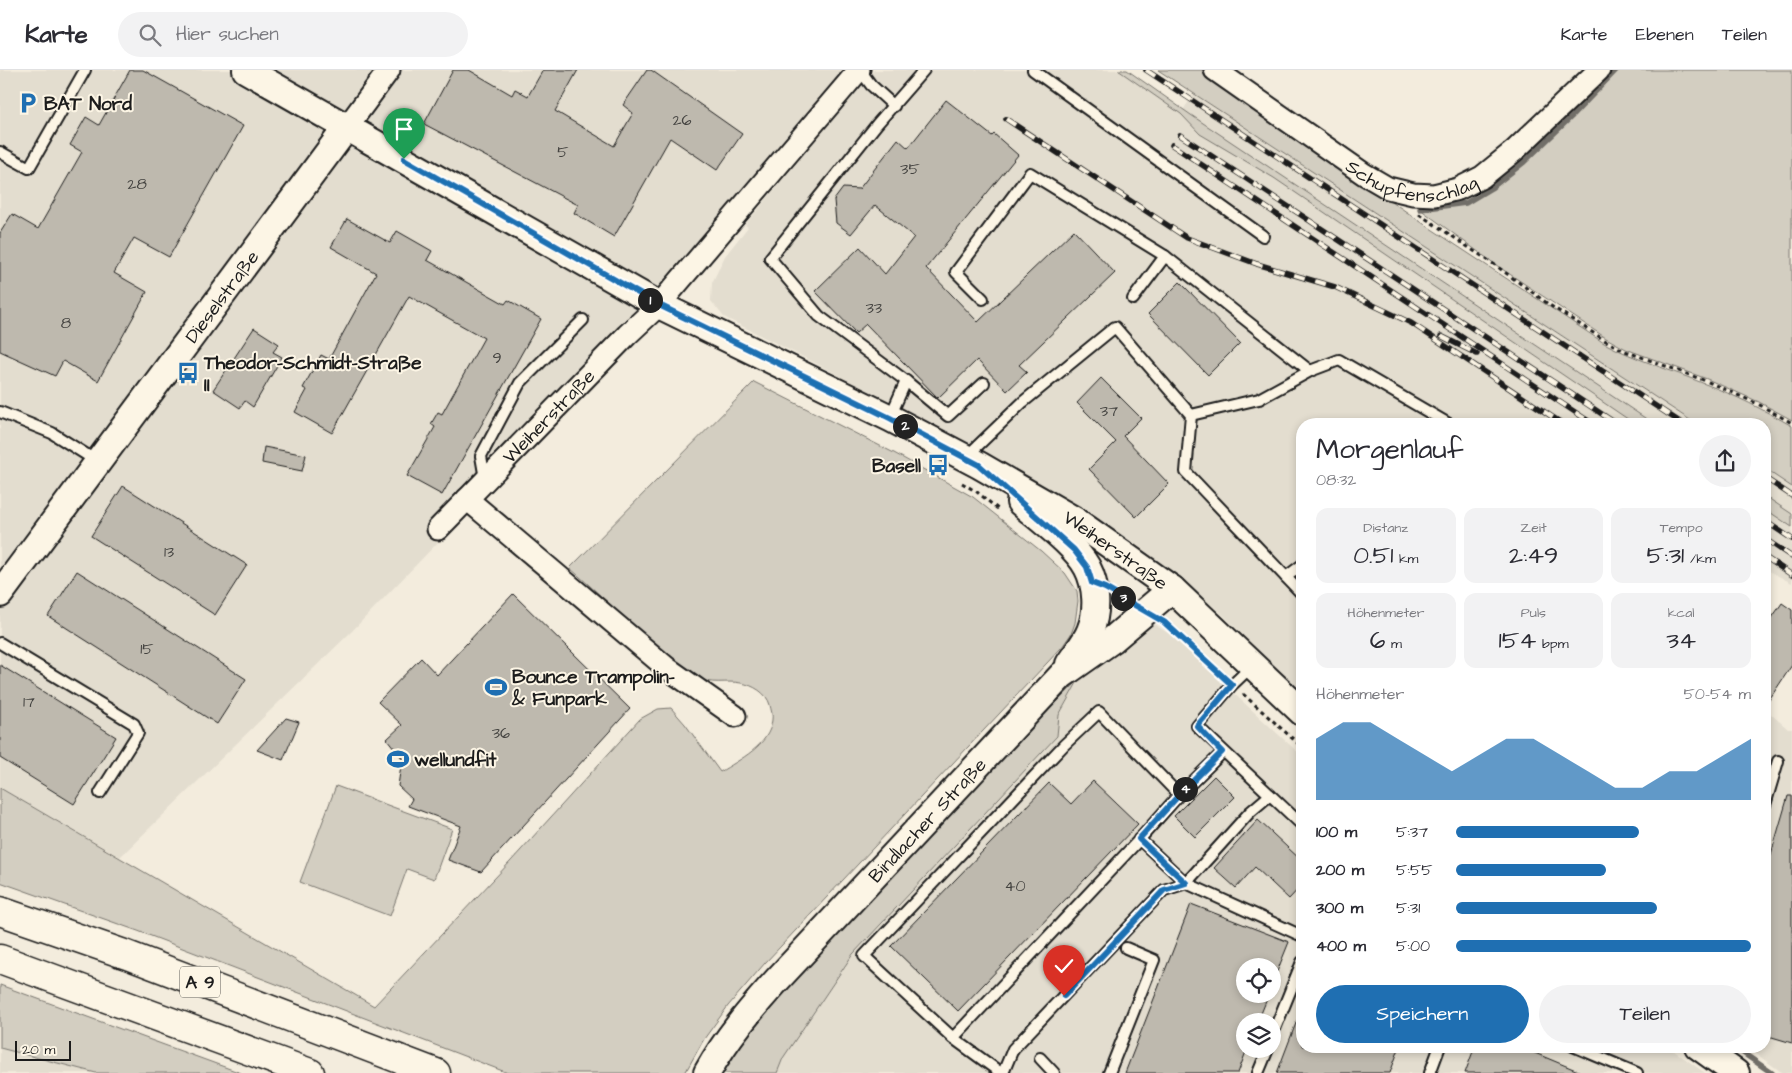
<!DOCTYPE html>
<html lang="de">
<meta charset="utf-8">
<style>
:root{--surface:#fff;--page:#f2f2f3;--text:#2b2b33;--muted:#7c7c81;--line:#e1e1e2;--accent:#1f6fb2}
body{margin:0;font-family:"Architects Daughter",sans-serif;background:var(--page);color:var(--text);height:100vh;display:flex;flex-direction:column;font-size:19px;white-space:nowrap}
*{box-sizing:border-box;margin:0}
p{font-size:16px;color:var(--muted)}
.icon{flex:none;width:28px;height:28px;fill:none;stroke:currentColor;stroke-width:2;stroke-linecap:round;stroke-linejoin:round}
.map{position:relative;flex:1;overflow:hidden}
.drawer{position:absolute;left:1296px;top:348px;width:475px;height:635px;display:flex;flex-direction:column;background:var(--surface);border-radius:20px;box-shadow:0 2px 8px #0003}
.drawer>*{flex:none}
.tools{position:absolute;left:1236px;top:888px;display:grid;gap:10px}
.tools a{display:grid;place-items:center;width:45px;height:45px;border-radius:50%;background:var(--surface);box-shadow:0 2px 8px #0003;font-size:25px}
.scale{position:absolute;left:15px;bottom:12px;width:56px;box-sizing:border-box;padding-left:5px;border:2px solid #1c1c1c;border-top:0;font-size:14px;line-height:18px;white-space:nowrap;color:#1c1c1c;-webkit-text-stroke:4px #fcf5e5;paint-order:stroke}
.pin{position:absolute;display:grid;place-items:center;width:42px;height:42px;color:#fff;margin:-51px -21px;border-radius:50% 50% 50% 0;rotate:-45deg;box-shadow:0 0 5px #0007}
.pin .icon{rotate:45deg}
.km{position:absolute;width:25px;height:25px;margin:-12px;border-radius:50%;background:#222;color:#fff;font-size:14px;line-height:25px;text-align:center}
.round{display:grid;place-items:center;flex:none;width:52px;height:52px;border-radius:26px;background:var(--page)}
.overview{display:flex;align-items:center;justify-content:space-between;height:85px;padding:0 20px}
h1{font-size:28px;font-weight:600;line-height:38px}
.figures{display:grid;grid-template-columns:repeat(3,1fr);gap:8px;height:85px;padding:5px 20px}
.figures div{display:grid;align-content:center;border-radius:12px;background:var(--page);text-align:center}
.figures b{font-size:25px;font-weight:600}
.figures small{font-size:14px;font-weight:400}
.figures p{font-size:14px}
.chart{height:140px;padding:10px 20px}
.chart p{display:flex;justify-content:space-between}
.chart svg{width:100%;height:90px;margin-top:5px;fill:var(--accent);opacity:.7}
.action{display:flex;gap:10px;margin-top:auto;padding:10px 20px}
.action a{flex:1;height:58px;border-radius:30px;background:var(--accent);color:#fff;font-size:20px;font-weight:600;line-height:58px;text-align:center}
.action a+a{background:var(--page);color:var(--text)}
ul{padding:0 20px;list-style:none;font-size:16px}
li{display:grid;grid-template-columns:80px 60px 1fr;align-items:center;height:38px}
li i{height:12px;border-radius:6px;background:var(--accent)}
header{display:flex;align-items:center;gap:30px;box-sizing:border-box;height:70px;padding:0 25px;background:var(--surface);border-bottom:1px solid var(--line)}
header strong{font-size:24px}
nav{display:flex;gap:28px;margin-inline-start:auto;font-size:18px}
.search{width:350px;height:45px;background:var(--page);display:flex;align-items:center;gap:12px;box-sizing:border-box;padding:0 18px;border-radius:28px;color:var(--muted);font-size:19px}
.map>svg:first-child{display:block}
</style>
<header>
<strong>Karte</strong>
<div class="search"><svg class="icon" aria-label="search" viewBox="0 0 24 24"><circle cx="10" cy="10" r="6"/><path d="M15 15l6 6"/></svg>Hier suchen</div>
<nav><a>Karte</a><a>Ebenen</a><a>Teilen</a></nav>
</header>
<div class="map">
<svg width="1792" height="1003" viewBox="0 0 1792 1003">
<rect width="100%" height="100%" fill="#f3ecdd"/>
<filter id="ink" filterUnits="userSpaceOnUse"><feTurbulence type="fractalNoise" baseFrequency=".02" numOctaves="2"/><feDisplacementMap in="SourceGraphic" scale="10" xChannelSelector="R" yChannelSelector="G"/><feConvolveMatrix kernelMatrix="1 2 1 2 8 2 1 2 1" color-interpolation-filters="sRGB"/></filter>
<g filter="url(#ink)">
<g fill="#e3ddcf" fill-rule="evenodd">
<polygon points="0,0 843,0 712,164 477,432 351,562 120,787 0,718"/>
<polygon points="874,0 1118,0 1181,43 1194,24 1696,354 1302,354 1302,624 1222,544 1173,502 1133,472 1081,438 1021,405 819,295 724,247 711,231 712,213 725,186 748,157 745,155"/>
<polygon points="1765,399 1792,417 1792,513 1765,499"/>
<path d="M1154,554l15,10 133,122v290h365l38,27h-928l6,-15 70,-104 204,-218 2,-21 19,-34 60,-50zM1245,896h27v28h-27zM1245,951h27v28h-27z"/>
<polygon points="1765,639 1788,659 1792,659 1792,1003 1783,1003 1745,976 1765,976"/>
<polygon points="0,978 96,1003 0,1003"/>
</g>
<g fill="#d3cec1" stroke="#78756e">
<polygon points="1118,0 1127,0 1191,45 1654,354 1635,354 1274,108 1200,64 1181,44"/>
<path d="M1158,0h45l218,152 183,121c32,17 67,27 101,41 30,11 59,26 87,42v61l-27,-18v-45h-69z"/>
<polygon points="1608,0 1792,0 1792,350 1759,332 1707,309 1626,279 1606,268 1499,197 1420,139 1417,133 1433,131"/>
<path d="M754,312l140,71 79,44 68,54 24,22 12,18 1,10 -3,22 -4,11 -9,13 -297,316 -37,43 -24,33 -19,34h-177l-370,-142 -138,-49v-94l374,218 137,-145 129,-142 18,-10 13,-1 14,16 35,48c19,-12 50,-27 52,-52 1,-5 -1,-10 -2,-15 -3,-12 -17,-20 -29,-22 -14,-3 -32,3 -44,-6 -45,-31 -86,-73 -127,-109z"/>
<polygon points="1765,426 1792,444 1792,457 1765,439"/>
<polygon points="1078,611 1059,645 1057,666 853,884 783,988 777,1003 720,1003 753,953 1001,687"/>
<polygon points="336,716 452,759 434,809 407,799 390,846 300,812"/>
<polygon points="0,915 241,1003 96,1003 0,978"/>
</g>
<g fill="none" stroke-linecap="round" stroke-linejoin="round">
<g stroke="#716e68" stroke-width="5.5">
<polyline points="1420,139 1466,133 1491,118 1524,92 1571,47 1616,0"/>
<polyline points="1733,976 1772,1003"/>
</g>
</g>
<g fill="#beb9ae" stroke="#1c1c1c">
<polygon points="130,0 143,0 243,56 169,187 134,168 114,203 147,222 98,311 63,291 55,306 0,281 0,163 12,144 38,159 82,82 70,75 86,47 99,55"/>
<polygon points="453,0 469,0 512,25 515,19 528,26 543,0 578,0 555,41 614,76 633,43 623,35 647,0 651,0 742,64 717,100 670,68 614,167 574,143 578,135 424,54"/>
<polygon points="946,30 992,66 994,64 1018,85 926,198 978,252 1074,160 1115,203 1019,295 1027,302 1007,321 977,290 938,328 866,254 856,263 815,221 860,177 885,204 914,167 875,135 851,164 836,153 834,130 843,118 859,119 898,69 908,78"/>
<polygon points="347,149 390,173 397,161 432,181 427,190 505,234 508,230 541,249 442,425 407,406 435,357 431,354 438,342 442,344 484,268 409,226 332,363 295,342 307,320 303,318 321,285 329,289 376,203 331,177"/>
<polygon points="1180,212 1240,273 1208,305 1148,244"/>
<polygon points="254,258 279,274 273,282 282,287 253,337 245,331 240,338 213,320"/>
<polygon points="1101,308 1141,348 1123,366 1169,414 1136,447 1089,399 1116,372 1077,333"/>
<polygon points="264,377 306,385 302,401 262,393"/>
<polygon points="123,416 247,495 215,545 91,466"/>
<polygon points="77,501 246,609 217,654 48,546"/>
<polygon points="513,524 630,639 481,802 448,790 461,756 408,736 412,729 398,716 402,688 387,669 402,655 378,632 421,588 437,605"/>
<polygon points="1782,533 1792,540 1792,595 1765,636 1765,558"/>
<polygon points="0,595 116,667 74,734 0,688"/>
<polygon points="286,648 299,652 283,690 257,680"/>
<polygon points="1214,706 1235,727 1195,767 1174,746"/>
<polygon points="1093,711 1138,754 958,941 891,876 1049,713 1071,734"/>
<polygon points="1788,726 1792,726 1792,973 1765,965 1765,805"/>
<polygon points="1258,750 1302,791 1302,815 1289,829 1255,797 1236,818 1214,798"/>
<polygon points="1191,834 1289,872 1272,914 1272,896 1245,896 1245,924 1269,924 1258,951 1245,951 1245,979 1247,979 1238,1003 1125,1003"/>
<polygon points="1301,940 1302,941 1302,976 1400,976 1390,1003 1277,1003"/>
<polygon points="1475,976 1518,976 1583,1003 1465,1003"/>
</g>
<g fill="none" stroke-linecap="round" stroke-linejoin="round">
<g stroke="#1c1c1c" stroke-width="14">
<g id="service">
<polyline points="860,0 871,15 894,36"/>
<polyline points="1033,0 1263,166"/>
<polyline points="0,82 29,98 85,0"/>
<polyline points="983,229 956,202 1030,103 1165,186 1310,301"/>
<polyline points="1133,229 1165,186"/>
<polyline points="906,311 948,346 984,313"/>
<polyline points="0,342 52,363 98,392"/>
<polyline points="1191,345 1259,329 1310,301 1339,290 1449,354"/>
<polyline points="890,347 906,311 819,246 770,188 877,54 924,0"/>
<polyline points="966,387 1023,332 1115,257 1191,345 1186,402 1302,524"/>
<polyline points="485,409 481,386 520,313 583,250"/>
<polyline points="1286,507 1302,495"/>
<polyline points="0,573 134,654 138,663 100,723"/>
<polyline points="1253,595 1232,615 1197,656 1302,755"/>
<polyline points="1179,725 1099,642 1064,675 864,886 953,968 1138,771 1179,725 1223,682"/>
<polyline points="1765,735 1778,691"/>
<polyline points="1139,769 1186,813 1302,866"/>
<polyline points="1272,966 1302,892"/>
<polyline points="953,968 1001,1003"/>
<polyline points="1573,976 1637,1003"/>
<polyline points="1040,988 1054,1003"/>
<polyline points="1003,1003 1013,979 1164,820 1186,813 1250,742 1270,725"/>
<polyline points="1109,1003 1154,890 1126,878"/>
<polyline points="1258,1003 1268,979"/>
<polyline points="1430,1003 1440,976"/>
</g>
</g>
<g stroke="#1c1c1c" stroke-width="25">
<g id="minor">
<path id="s1" d="M1215,0l149,104 24,14 25,6 21,1 24,-6 24,-12 32,-26 85,-81"/>
<polyline points="347,57 389,0"/>
<polyline points="467,429 667,598 735,646"/>
<path id="s2" d="M438,459l189,-194 32,-30 200,-235"/>
</g>
</g>
<g stroke="#1c1c1c" stroke-width="30">
<g id="tertiary">
<path id="s3" d="M246,0l413,235 231,113 89,47 97,56 96,68 130,123"/>
<path d="M1020,432c20,18 54,42 67,65 10,19 11,45 3,64 -4,11 -14,22 -21,33"/>
<path id="s4" d="M0,524l347,-467"/>
<polyline points="1698,976 1736,1003"/>
<path id="s5" d="M707,1003c19,-35 44,-64 71,-94l284,-304 50,-35 60,-51"/>
</g>
</g>
<g stroke="#1c1c1c" stroke-width="31">
<g id="motorway">
<polyline points="0,841 127,885 436,1003"/>
<polyline points="0,889 310,1003"/>
</g>
</g>
<g stroke="#1c1c1c" stroke-width="3" stroke-dasharray="4 4" stroke-linecap="butt">
<polyline points="1419,144 1495,195 1551,236 1606,271 1625,281 1706,311 1758,334 1792,353"/>
<polyline points="962,413 977,422 999,440"/>
<polyline points="1165,553 1223,606"/>
<polyline points="1243,624 1302,677"/>
</g>
<use href="#service" stroke="#fcf5e5" stroke-width="10"/>
<use href="#minor" stroke="#fcf5e5" stroke-width="21"/>
<use href="#tertiary" stroke="#fcf5e5" stroke-width="26"/>
<use href="#motorway" stroke="#fcf5e5" stroke-width="28"/>
<g stroke="#1c1c1c" stroke-width="5.5">
<g id="rail">
<polyline points="1146,0 1683,354"/>
<polyline points="1006,49 1187,168 1257,194 1335,217 1411,253 1563,354"/>
<polyline points="1180,65 1617,354"/>
<polyline points="1172,75 1593,354"/>
<polyline points="1441,266 1477,284"/>
<polyline points="1765,408 1792,426"/>
<polyline points="1765,451 1792,469"/>
<polyline points="1765,469 1792,487"/>
<polyline points="1765,487 1792,505"/>
</g>
</g>
<use href="#rail" stroke="#fcf5e5" stroke-width="4" stroke-dasharray="11" stroke-linecap="butt"/>
</g>
</g>
<g fill="none" stroke-linecap="round" stroke-linejoin="round" filter="url(#ink)">
<g stroke="#fff" stroke-width="10">
<polyline id="route" points="404,89 659,235 890,348 979,395 1074,480 1087,497 1092,513 1105,518 1164,552 1232,615 1197,656 1222,682 1179,725 1139,769 1186,813 1164,820 1064,926"/>
</g>
<use href="#route" stroke="#1f6fb2" stroke-width="6"/>
</g>
<defs>
<g id="parking-bare" transform="scale(1.725)"><path d="M-3.5-5.5H1a3.5 3.5 0 0 1 0 7H-1V5.5H-3.5ZM-1-3.4V-.6H.8a1.4 1.4 0 0 0 0-2.8Z" fill="#1f6fb2" stroke="#fcf5e5" stroke-width="2.5" paint-order="stroke"/></g>
<g id="bus-bare" transform="scale(1.725)"><path d="M-5-6H5V4H4V6H2V4H-2V6H-4V4H-5ZM-3.5-4V0h7V-4ZM-3.5 1.2v1.5H-2V1.2ZM2 1.2v1.5H3.5V1.2Z" fill="#1f6fb2" stroke="#fcf5e5" stroke-width="2.5" paint-order="stroke"/></g>
<g id="stadium-bare" transform="scale(1.725)"><path d="M0-5a6.5 5 0 1 0 0 10a6.5 5 0 1 0 0-10ZM-3.5-1.8h7v3.6h-7Z" fill="#1f6fb2" stroke="#fcf5e5" stroke-width="2.5" paint-order="stroke"/></g>
</defs>
<g fill-rule="evenodd">
<use href="#parking-bare" x="28" y="33"/>
<use href="#bus-bare" x="188" y="303"/>
<use href="#bus-bare" x="938" y="395"/>
<use href="#stadium-bare" x="496" y="617"/>
<use href="#stadium-bare" x="398" y="689"/>
</g>
<g text-anchor="middle" stroke-width="4" stroke-linejoin="round" paint-order="stroke">
<g font-size="16" fill="#444340">
<text x="682" y="55">26</text>
<text x="563" y="87">5</text>
<text x="910" y="104">35</text>
<text x="137" y="119">28</text>
<text x="874" y="243">33</text>
<text x="66" y="258">8</text>
<text x="497" y="293">9</text>
<text x="1109" y="346">37</text>
<text x="169" y="487">13</text>
<text x="147" y="584">15</text>
<text x="29" y="637">17</text>
<text x="501" y="668">36</text>
<text x="1015" y="821">40</text>
</g>
<rect fill="#fcf5e5" stroke="#5f5d58" stroke-width="1" x="180" y="896.5" width="40" height="31" rx="4"/>
<g font-size="18" font-weight="bold" fill="#1c1c1c">
<text x="200" y="918">A 9</text>
</g>
<g font-size="19" font-weight="bold" fill="#1c1c1c" stroke="#fcf5e5" text-anchor="start">
<text x="44" y="40">BAT Nord</text>
<text x="204" y="299">Theodor-Schmidt-Straße<tspan x="204" dy="22">II</tspan></text>
<text x="921" y="402" text-anchor="end">Basell</text>
<text x="512" y="613">Bounce Trampolin-<tspan x="512" dy="22">&amp; Funpark</tspan></text>
<text x="414" y="696">wellundfit</text>
</g>
<g font-size="19" fill="#1c1c1c" stroke="#fcf5e5">
<text dy="7" stroke="none"><textPath href="#s1" startOffset="232">Schupfenschlag</textPath></text>
<text dy="7" stroke="none"><textPath href="#s4" startOffset="371">Dieselstraße</textPath></text>
<text dy="7" stroke="none"><textPath href="#s2" startOffset="158">Weiherstraße</textPath></text>
<text dy="7" stroke="none"><textPath href="#s3" startOffset="994">Weiherstraße</textPath></text>
<text dy="7" stroke="none"><textPath href="#s5" startOffset="336">Bindlacher Straße</textPath></text>
</g>
</g>
</svg>
<div class="tools">
<a><svg class="icon" aria-label="locate" viewBox="0 0 24 24"><circle cx="12" cy="12" r="6"/><path d="M12 2v4M12 18v4M2 12h4M18 12h4"/></svg></a>
<a><svg class="icon" aria-label="layers" viewBox="0 0 24 24"><path d="M12 4l9 5-9 5-9-5zM3 14l9 5 9-5"/></svg></a>
</div>
<div class="scale">20 m</div>
<div class="pin" style="left:404px;top:89px;background:#1e9e55"><svg class="icon" aria-label="arrive" viewBox="0 0 24 24"><path d="M6 21V4h12l-3 4 3 4H6"/></svg></div>
<div class="pin" style="left:1064px;top:926px;background:#d93025"><svg class="icon" aria-label="check" viewBox="0 0 24 24"><path d="M5 12l5 5 9-10"/></svg></div>
<b class="km" style="left:650px;top:230px">1</b>
<b class="km" style="left:905px;top:356px">2</b>
<b class="km" style="left:1123px;top:528px">3</b>
<b class="km" style="left:1185px;top:719px">4</b>
<section class="drawer">
<div class="overview"><div><h1>Morgenlauf</h1><p>08:32</p></div><a class="round"><svg class="icon" aria-label="share" viewBox="0 0 24 24"><path d="M12 15V3M7 8l5-5 5 5M5 13v7h14v-7"/></svg></a></div>
<div class="figures">
<div><p>Distanz</p><b>0.51<small> km</small></b></div>
<div><p>Zeit</p><b>2:49</b></div>
<div><p>Tempo</p><b>5:31<small> /km</small></b></div>
</div>
<div class="figures">
<div><p>Höhenmeter</p><b>6<small> m</small></b></div>
<div><p>Puls</p><b>154<small> bpm</small></b></div>
<div><p>kcal</p><b>34</b></div>
</div>
<div class="chart"><p><span>Höhenmeter</span>50–54 m</p>
<svg viewBox="0 0 160 44" preserveAspectRatio="none"><path d="M0 44V14L10 6L20 6L30 14L40 22L50 30L60 22L70 14L80 14L90 22L100 30L110 38L120 38L130 30L140 30L150 22L160 14V44z"/></svg>
</div>
<ul>
<li><b>100 m</b>5:37<i style="width:62%"></i></li>
<li><b>200 m</b>5:55<i style="width:51%"></i></li>
<li><b>300 m</b>5:31<i style="width:68%"></i></li>
<li><b>400 m</b>5:00<i style="width:100%"></i></li>
</ul>
<div class="action"><a>Speichern</a><a>Teilen</a></div>
</section>
</div>
